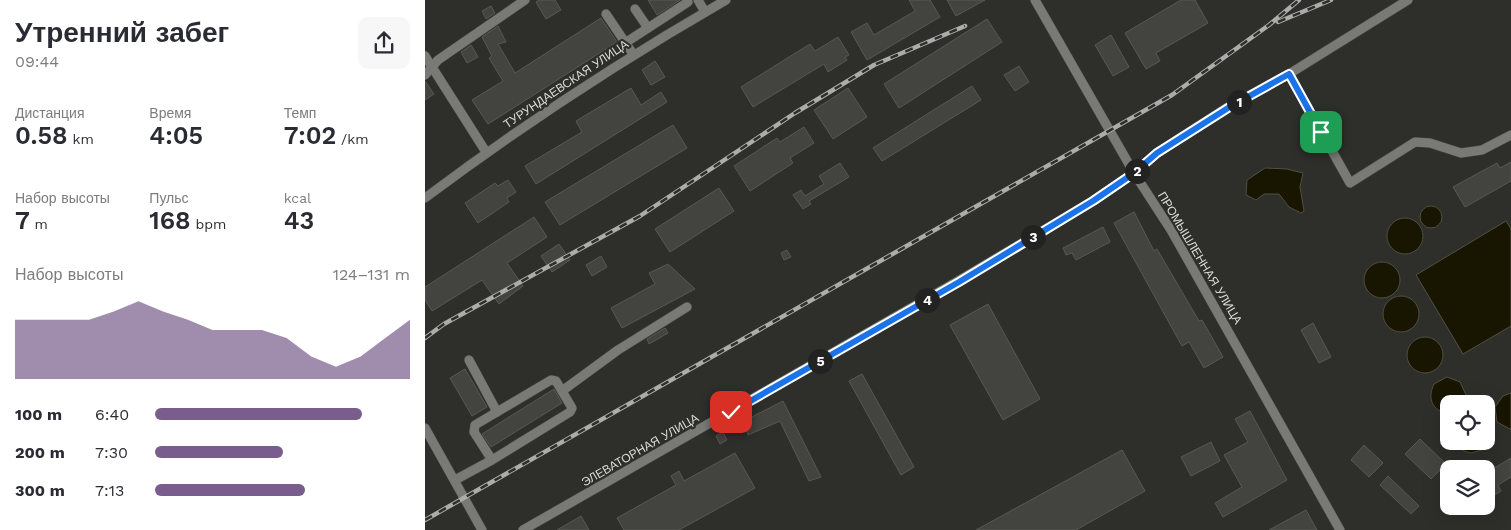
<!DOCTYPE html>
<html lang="ru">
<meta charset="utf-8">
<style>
:root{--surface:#fff;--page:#f7f7f7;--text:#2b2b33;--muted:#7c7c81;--accent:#785d8d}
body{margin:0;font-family:"Work Sans",sans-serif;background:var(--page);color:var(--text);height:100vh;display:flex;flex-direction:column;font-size:19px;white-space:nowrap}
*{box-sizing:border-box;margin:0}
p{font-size:16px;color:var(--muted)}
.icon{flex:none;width:28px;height:28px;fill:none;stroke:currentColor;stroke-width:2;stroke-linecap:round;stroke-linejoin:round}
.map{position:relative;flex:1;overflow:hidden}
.drawer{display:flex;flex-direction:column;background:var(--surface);width:425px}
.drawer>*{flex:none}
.controls{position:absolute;left:1015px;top:395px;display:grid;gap:10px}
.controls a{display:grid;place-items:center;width:55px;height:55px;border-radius:10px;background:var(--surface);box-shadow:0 5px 20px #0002;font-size:25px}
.pin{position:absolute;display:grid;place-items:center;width:42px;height:42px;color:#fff;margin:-21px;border-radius:10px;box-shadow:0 2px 8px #0006}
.km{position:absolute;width:25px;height:25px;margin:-12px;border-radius:50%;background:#222;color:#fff;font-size:14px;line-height:25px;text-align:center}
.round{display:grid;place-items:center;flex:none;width:52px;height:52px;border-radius:10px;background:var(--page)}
.overview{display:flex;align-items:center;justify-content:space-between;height:85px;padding:0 15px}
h1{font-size:28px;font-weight:600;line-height:38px}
.metrics{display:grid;grid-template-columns:repeat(3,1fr);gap:8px;height:85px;padding:5px 15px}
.metrics div{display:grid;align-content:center}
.metrics b{font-size:25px;font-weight:600}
.metrics small{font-size:14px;font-weight:400}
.metrics p{font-size:14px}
.chart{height:140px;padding:10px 15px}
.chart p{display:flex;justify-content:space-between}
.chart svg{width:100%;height:90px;margin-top:5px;fill:var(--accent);opacity:.7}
ul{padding:0 15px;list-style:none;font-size:16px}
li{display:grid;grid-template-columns:80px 60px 1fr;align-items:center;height:38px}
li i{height:12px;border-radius:6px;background:var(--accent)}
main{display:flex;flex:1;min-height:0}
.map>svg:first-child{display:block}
</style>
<main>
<section class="drawer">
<div class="overview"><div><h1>Утренний забег</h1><p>09:44</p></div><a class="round"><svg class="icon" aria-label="share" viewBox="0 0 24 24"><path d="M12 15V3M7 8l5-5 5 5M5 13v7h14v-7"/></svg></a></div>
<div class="metrics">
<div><p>Дистанция</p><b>0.58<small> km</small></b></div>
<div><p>Время</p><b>4:05</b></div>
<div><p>Темп</p><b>7:02<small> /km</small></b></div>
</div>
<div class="metrics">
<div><p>Набор высоты</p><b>7<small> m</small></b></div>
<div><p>Пульс</p><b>168<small> bpm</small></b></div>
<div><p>kcal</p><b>43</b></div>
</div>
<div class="chart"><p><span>Набор высоты</span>124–131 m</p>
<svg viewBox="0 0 160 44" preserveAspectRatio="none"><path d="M0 44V15L10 15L20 15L30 15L40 11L50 6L60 11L70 15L80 20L90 20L100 20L110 24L120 33L130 38L140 33L150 24L160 15V44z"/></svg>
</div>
<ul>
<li><b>100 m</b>6:40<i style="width:81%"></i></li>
<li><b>200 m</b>7:30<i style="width:50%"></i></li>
<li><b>300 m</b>7:13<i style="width:59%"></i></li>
</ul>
</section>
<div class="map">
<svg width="1086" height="530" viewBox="0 0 1086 530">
<rect width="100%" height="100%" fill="#2e2e2a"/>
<g fill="#181500" stroke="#525041">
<polygon points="840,168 862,169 878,173 875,187 879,211 876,213 864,207 854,194 839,194 831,200 821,195 822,180"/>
<circle cx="1006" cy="217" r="11"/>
<circle cx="980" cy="236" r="18"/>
<polygon points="1081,221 1086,229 1086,326 1038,354 991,275"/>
<circle cx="957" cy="280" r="18"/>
<circle cx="976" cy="314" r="18"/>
<circle cx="1000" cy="355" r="18"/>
<path d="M1022,377l13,5 6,13 -2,9h-15v9c-17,-1 -22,-15 -15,-29z"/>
<polygon points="1086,393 1086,429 1085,429 1072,422 1070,407 1078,396"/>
<polygon points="1061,423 1066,435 1060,449 1046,453 1039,451 1032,441 1061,441"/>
</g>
<g fill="#43433f" stroke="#585854">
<polygon points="114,0 130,0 136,10 121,19 111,2"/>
<polygon points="223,0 255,0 232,15"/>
<polygon points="484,0 505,0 515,17 442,60 426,32 442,23 449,35 490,11"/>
<polygon points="522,0 560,0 531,16"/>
<polygon points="756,0 770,0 783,23 731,53 735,61 721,69 700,33"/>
<polygon points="66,6 70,13 61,19 57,11"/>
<polygon points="176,18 192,42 63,124 47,100 78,81 64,58 67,56 57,37 73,26 81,42 73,44 90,73"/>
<polygon points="562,19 577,42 474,108 459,84"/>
<polygon points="686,35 704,67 688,76 670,45"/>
<polygon points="413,37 424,55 420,57 422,60 403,72 399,64 328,107 316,87 385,44 390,51"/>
<polygon points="46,45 53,57 42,63 36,52"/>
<polygon points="230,61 240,77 226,85 217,70"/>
<polygon points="594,66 604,82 590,91 579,75"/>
<polygon points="0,81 9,94 0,100"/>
<polygon points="547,86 556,100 457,161 448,148"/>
<polygon points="206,88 216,105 236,92 242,102 111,184 100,166 157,132 151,121"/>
<polygon points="423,88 442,117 408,139 389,110"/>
<polygon points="248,125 262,148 135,225 120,202"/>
<polygon points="379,127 389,143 365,158 368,163 325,191 309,166 352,138 355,142"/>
<polygon points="1086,162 1086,181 1040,207 1028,187 1072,163 1075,168"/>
<polygon points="415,163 424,177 384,201 386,204 378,209 368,195 376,190 380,196 399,184 394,176"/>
<polygon points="83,180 91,192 82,198 84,202 53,223 40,203 70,183 73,186"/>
<polygon points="294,188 309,211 245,252 230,229"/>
<polygon points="709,212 729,251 732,249 774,321 777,320 798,357 779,368 764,342 757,346 689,223"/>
<polygon points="109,217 122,237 82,263 98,286 74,304 57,280 7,311 0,300 0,287"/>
<polygon points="678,227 685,242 651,260 647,253 641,255 638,248"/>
<polygon points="134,244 145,260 127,272 116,256"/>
<polygon points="362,250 366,257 359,260 356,253"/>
<polygon points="176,256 182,267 167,276 161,265"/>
<polygon points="243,264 270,289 197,328 186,308 230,284 224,273"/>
<polygon points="563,304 615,399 578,420 525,325"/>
<polygon points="888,323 906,357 894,363 876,330"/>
<polygon points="240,328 243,333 224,344 222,339"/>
<polygon points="40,369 62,407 47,416 25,378"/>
<polygon points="437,374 489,467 476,475 424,381"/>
<polygon points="129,389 137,403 66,447 57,434"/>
<polygon points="358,401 396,477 384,481 355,421 323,435 319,421"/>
<polygon points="825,411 862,480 798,517 790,503 817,487 799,455 823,442 810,419"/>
<polygon points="298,432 302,440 295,444 291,436"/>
<polygon points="995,439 1021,464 1006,479 980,454"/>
<polygon points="786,442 795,461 766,476 756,457"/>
<polygon points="939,445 958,463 944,477 926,460"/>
<polygon points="697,450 720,491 651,530 551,530"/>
<polygon points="310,453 330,488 254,530 199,530 192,518 251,485 246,476 254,471 259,481"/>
<polygon points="1086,458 1086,477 1073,485 1076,491 1061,500 1061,473"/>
<polygon points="963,476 994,506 986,514 955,485"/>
<polygon points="881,510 892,530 844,530"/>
<polygon points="156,516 164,530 132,530"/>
</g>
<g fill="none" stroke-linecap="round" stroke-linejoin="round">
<g stroke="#494946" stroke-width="10">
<g id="minor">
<polyline points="273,0 280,12"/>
<polyline points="610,0 709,173 746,230 915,530"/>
<polyline points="210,9 223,28"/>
<polyline points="181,14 208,54"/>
<polyline points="200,43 263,2"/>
<polyline points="0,56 61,152"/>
<polyline points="864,74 925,183 990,142 1005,143 1036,153 1057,150 1086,135"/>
<polyline points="0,75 13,60 100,0"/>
<path d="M0,198c96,-72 197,-138 301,-198"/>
<polyline points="44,360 72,412"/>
<polyline points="137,391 193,350 262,307"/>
<polyline points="0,428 57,530"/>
<polyline points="30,480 67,460 145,412 147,408 131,381 126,380 50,425 49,432 67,460"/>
<polyline points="98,530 533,281 668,201 709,173 732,153 803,107 864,74 983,0"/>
</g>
</g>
<use href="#minor" stroke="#797975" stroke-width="9"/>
<g stroke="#acacaa" stroke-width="4.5">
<g id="rail">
<polyline points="853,22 906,0"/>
<polyline points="0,338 19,324 215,216 370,113 449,65 540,26"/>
<polyline points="0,520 747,95 844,25 874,0"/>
</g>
</g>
<use href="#rail" stroke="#2e2e2a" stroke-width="2.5" stroke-dasharray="8" stroke-linecap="butt"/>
</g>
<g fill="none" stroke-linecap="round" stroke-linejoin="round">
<g stroke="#fff" stroke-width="10">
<polyline id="route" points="306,412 534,282 668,201 709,173 732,153 803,108 864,74 896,132"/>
</g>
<use href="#route" stroke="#1a73e8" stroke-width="6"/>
</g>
<g text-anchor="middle" stroke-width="4.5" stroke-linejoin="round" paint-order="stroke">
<g font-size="12" fill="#dadad8" stroke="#2e2e2a">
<text transform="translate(141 84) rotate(-34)" y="4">ТУРУНДАЕВСКАЯ УЛИЦА</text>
<text transform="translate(775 258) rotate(59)" y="4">ПРОМЫШЛЕННАЯ УЛИЦА</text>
<text transform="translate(215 450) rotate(-30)" y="4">ЭЛЕВАТОРНАЯ УЛИЦА</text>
</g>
</g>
</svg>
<div class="controls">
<a><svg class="icon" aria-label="locate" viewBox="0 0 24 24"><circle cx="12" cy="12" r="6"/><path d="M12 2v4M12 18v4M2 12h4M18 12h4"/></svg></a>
<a><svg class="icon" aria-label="layers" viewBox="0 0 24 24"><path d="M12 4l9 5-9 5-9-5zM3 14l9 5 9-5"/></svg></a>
</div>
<div class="pin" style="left:896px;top:132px;background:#1e9e55"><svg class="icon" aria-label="arrive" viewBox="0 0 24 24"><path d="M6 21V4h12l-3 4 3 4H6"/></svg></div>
<div class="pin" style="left:306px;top:412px;background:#d93025"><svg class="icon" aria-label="check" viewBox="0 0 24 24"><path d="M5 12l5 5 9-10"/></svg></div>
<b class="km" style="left:814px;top:102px">1</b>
<b class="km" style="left:712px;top:171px">2</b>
<b class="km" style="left:608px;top:237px">3</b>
<b class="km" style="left:502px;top:300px">4</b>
<b class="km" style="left:395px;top:361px">5</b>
</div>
</main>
